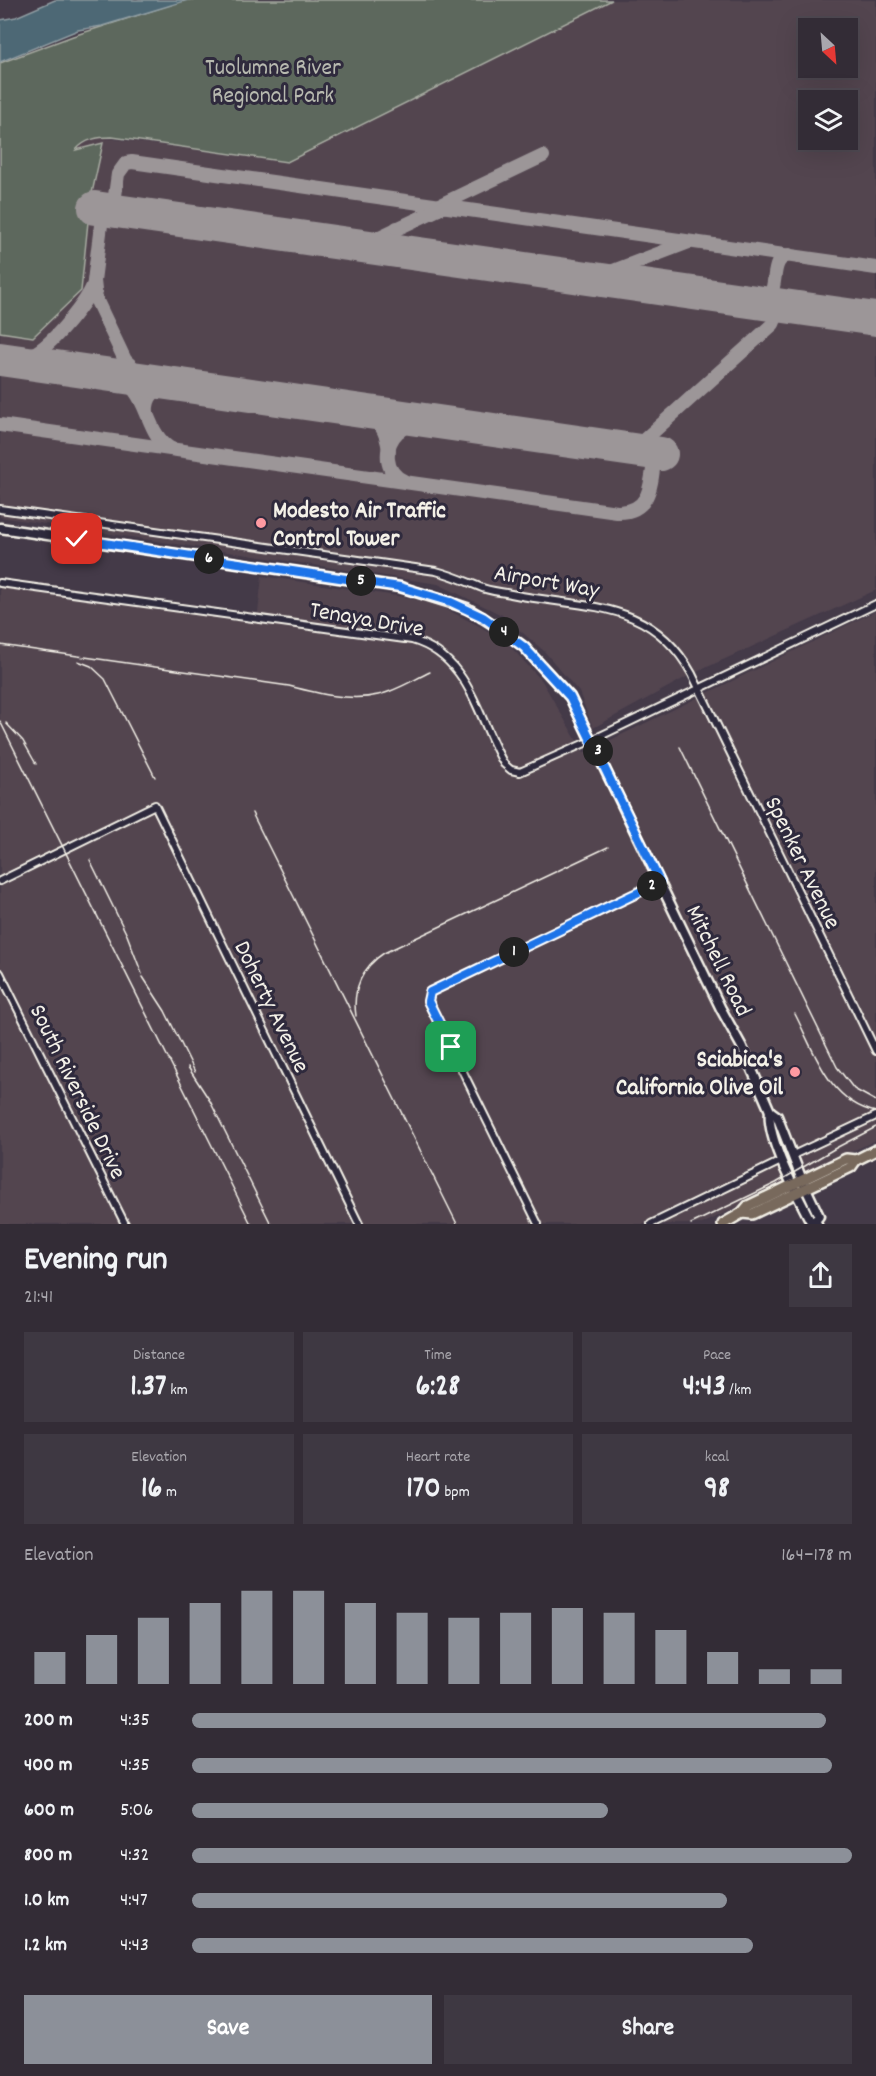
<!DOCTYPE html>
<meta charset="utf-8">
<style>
:root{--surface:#332c36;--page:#3e3842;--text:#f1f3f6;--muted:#a9a7ad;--line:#4e4851;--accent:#8c9099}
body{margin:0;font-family:Dekko,sans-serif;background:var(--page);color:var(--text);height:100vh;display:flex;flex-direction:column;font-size:22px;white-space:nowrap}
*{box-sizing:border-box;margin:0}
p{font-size:20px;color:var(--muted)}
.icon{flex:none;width:33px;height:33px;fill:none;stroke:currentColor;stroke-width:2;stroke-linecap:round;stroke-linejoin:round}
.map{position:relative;height:1224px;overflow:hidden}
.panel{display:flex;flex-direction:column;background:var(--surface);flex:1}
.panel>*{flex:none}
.needle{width:39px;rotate:154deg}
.fabs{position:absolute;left:798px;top:18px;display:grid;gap:12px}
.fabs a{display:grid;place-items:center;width:60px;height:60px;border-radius:0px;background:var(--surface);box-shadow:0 6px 24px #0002,0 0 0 2px var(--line);font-size:30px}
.pin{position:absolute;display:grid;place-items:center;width:51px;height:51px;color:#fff;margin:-26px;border-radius:12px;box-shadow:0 3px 9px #0006}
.km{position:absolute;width:30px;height:30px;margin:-15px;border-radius:50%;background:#222;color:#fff;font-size:16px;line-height:30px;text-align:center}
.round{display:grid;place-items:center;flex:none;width:63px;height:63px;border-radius:0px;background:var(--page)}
.overview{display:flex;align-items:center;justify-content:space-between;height:102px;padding:0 24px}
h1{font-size:33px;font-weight:700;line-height:45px}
.metrics{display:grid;grid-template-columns:repeat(3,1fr);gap:9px;height:102px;padding:6px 24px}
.metrics div{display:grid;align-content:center;border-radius:0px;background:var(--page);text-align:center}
.metrics b{font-size:30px;font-weight:700}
.metrics small{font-size:16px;font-weight:400}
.metrics p{font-size:16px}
.chart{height:168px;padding:12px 24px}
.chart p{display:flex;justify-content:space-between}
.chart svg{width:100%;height:108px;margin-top:6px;stroke:var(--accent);stroke-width:6}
.cta{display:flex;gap:12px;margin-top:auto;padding:12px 24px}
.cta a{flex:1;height:69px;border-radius:0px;background:var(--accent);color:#fff;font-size:24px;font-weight:700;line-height:69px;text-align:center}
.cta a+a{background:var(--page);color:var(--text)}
ul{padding:0 24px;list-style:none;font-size:20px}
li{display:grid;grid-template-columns:96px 72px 1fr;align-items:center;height:45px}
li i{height:15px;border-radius:8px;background:var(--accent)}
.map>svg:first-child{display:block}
</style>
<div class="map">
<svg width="876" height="1224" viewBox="0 0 876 1224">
<rect width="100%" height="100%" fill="#443a48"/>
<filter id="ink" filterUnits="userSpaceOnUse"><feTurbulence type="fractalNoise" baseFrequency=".0167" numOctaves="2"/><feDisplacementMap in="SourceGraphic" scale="12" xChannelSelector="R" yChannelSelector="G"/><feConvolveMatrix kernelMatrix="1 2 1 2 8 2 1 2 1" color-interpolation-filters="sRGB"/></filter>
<g filter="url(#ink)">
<g fill="#534550" fill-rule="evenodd">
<path d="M612,0h264v590l-184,84 -99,54 -14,-36 -35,-41 -42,-36 -64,-31 -438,-67v-350l65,-6 15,-16 20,-8 187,25zM808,28h40v40h-40zM808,100h40v40h-40z"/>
<polygon points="262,576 410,598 438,605 481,627 509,645 542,681 584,753 876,611 876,1140 702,1224 0,1224 0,587 258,613"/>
</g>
<path fill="#5d685d" stroke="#a8aca2" stroke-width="1.5" d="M185,0h427l-325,162 -175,-25c-14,0 -27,2 -36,13l27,-7 -13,59 -9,89 -48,46 -33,-5v-269l73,-27z"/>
<polygon fill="#4d6775" stroke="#909ea3" stroke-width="1.5" points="55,0 188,0 102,26 78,30 0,62 0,20 16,17"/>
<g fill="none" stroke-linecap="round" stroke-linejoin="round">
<g stroke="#9c9698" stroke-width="14">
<polyline points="440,205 543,156"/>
<polyline points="103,209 94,281 96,299 125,360 140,374 157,382"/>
<polyline points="113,210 118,174 126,163 132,162 876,268"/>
<path d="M397,228c-10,9 -7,19 5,23"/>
<polyline points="353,244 371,241 443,207"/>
<polyline points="589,278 600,276 689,242"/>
<path d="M760,302c24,-7 5,-42 29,-47"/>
<polyline points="874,318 876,318"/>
<path d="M5,360c11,-1 22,-2 32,-8 17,-10 51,-51 57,-69"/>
<path d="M109,375c43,10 32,56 62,74"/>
<path d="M360,411c19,5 27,22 29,40"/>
<path d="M147,413c-2,-16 10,-28 26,-29"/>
<path d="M0,425l617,87c36,1 34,-32 38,-59"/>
<polyline points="633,450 773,324 776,317 774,310 760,302"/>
<path d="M404,481c-20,-8 -21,-35 -6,-49 8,-8 18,-10 27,-12"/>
</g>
<g stroke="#9c9698" stroke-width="34">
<polyline points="95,208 876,319"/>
<polyline points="0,359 661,454"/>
</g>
<g stroke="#f4f1e8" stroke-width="10">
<g id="street">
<path d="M0,509l436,62c16,4 29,10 44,16 8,4 22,5 31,7 74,15 139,4 181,80l184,377"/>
<path d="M0,583l412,57c58,17 65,77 92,124l7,6 9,2 72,-32 284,-136"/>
<polyline points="0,881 155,805 359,1224"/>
<polyline points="0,973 125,1224"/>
<polyline points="793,1155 876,1116"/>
<polyline points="538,1224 428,1001 430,992 660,882"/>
<polyline points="651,1224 781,1161"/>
</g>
</g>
<g stroke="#f4f1e8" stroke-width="13">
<g id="secondary">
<path d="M0,528l400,59 67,21 30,19 27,20 46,50 151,312 21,38 28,64c-4,28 27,83 40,109l5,1 2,3"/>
<polyline points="770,1111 777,1116 802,1180 819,1216 815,1221"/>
</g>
</g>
<g stroke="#f4f1e8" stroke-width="14">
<g id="primary">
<polyline points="742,1213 752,1214 851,1167 856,1160 876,1150"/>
<polyline points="723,1224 742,1213 748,1206 846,1159 856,1160"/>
</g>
</g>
<use href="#street" stroke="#2f2a3d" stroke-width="6"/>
<use href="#secondary" stroke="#2f2a3d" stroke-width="8"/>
<use href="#primary" stroke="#78695c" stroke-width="9"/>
<g stroke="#f4f1e8" stroke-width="1.5">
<path d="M0,645l289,41c27,7 61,16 89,9 18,-4 35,-15 52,-23"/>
<polyline points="78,661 91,666 105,679 155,777"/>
<polyline points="0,721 251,1224"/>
<polyline points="6,723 23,741 36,764"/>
<polyline points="680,747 837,1067 854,1089 876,1101"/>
<polyline points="252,813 457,1224"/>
<polyline points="90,860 127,935 142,974"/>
<polyline points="143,977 165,1011 195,1072"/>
<path d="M795,1014c20,39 34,88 81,98"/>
<path d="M356,1016c-4,-26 6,-49 28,-63l224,-106"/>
<polyline points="188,1067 210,1101 271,1224"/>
<polyline points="691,1224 776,1183 834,1149 876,1127"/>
</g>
</g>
</g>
<g fill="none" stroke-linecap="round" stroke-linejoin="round" filter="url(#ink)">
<g stroke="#fff" stroke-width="12">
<polyline id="route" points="77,539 400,587 451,602 483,617 524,647 570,697 660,882 430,992 428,1001 451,1047"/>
</g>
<use href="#route" stroke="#1a73e8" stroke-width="8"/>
</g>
<g fill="#ff9aa2" stroke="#2f2a3d" stroke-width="2">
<circle cx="261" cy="523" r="6"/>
<circle cx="795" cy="1072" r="6"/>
</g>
<g text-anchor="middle" stroke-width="6" stroke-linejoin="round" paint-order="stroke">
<g font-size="24" fill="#b8bab0" stroke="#2f2a3d">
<text x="273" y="74">Tuolumne River<tspan x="273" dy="28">Regional Park</tspan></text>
</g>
<g font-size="24" font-weight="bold" fill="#f4f1e8" stroke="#2f2a3d" text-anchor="start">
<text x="273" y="517">Modesto Air Traffic<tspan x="273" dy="28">Control Tower</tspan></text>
<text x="783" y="1066" text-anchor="end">Sciabica's<tspan x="783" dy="28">California Olive Oil</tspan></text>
</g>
<g font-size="24" fill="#f4f1e8" stroke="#2f2a3d">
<text transform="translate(547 580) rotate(10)" y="8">Airport Way</text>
<text transform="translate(367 618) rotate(10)" y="8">Tenaya Drive</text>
<text transform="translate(804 862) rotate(64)" y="8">Spenker Avenue</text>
<text transform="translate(720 960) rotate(64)" y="8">Mitchell Road</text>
<text transform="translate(273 1006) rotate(64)" y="8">Doherty Avenue</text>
<text transform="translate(79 1091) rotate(64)" y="8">South Riverside Drive</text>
</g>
</g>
</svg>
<div class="fabs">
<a><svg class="needle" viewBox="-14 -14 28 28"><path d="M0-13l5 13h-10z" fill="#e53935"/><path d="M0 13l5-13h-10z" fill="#a9a7ad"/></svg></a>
<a><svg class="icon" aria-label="layers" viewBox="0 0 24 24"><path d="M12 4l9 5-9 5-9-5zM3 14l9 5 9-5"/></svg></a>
</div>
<div class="pin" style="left:451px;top:1047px;background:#1e9e55"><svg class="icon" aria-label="arrive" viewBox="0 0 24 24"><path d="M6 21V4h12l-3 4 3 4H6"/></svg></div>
<div class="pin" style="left:77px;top:539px;background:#d93025"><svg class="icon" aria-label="check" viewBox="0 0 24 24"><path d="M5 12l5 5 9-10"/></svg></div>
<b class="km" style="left:514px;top:952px">1</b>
<b class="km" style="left:652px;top:886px">2</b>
<b class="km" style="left:598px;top:751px">3</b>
<b class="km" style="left:504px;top:632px">4</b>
<b class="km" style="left:361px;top:581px">5</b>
<b class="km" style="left:209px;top:559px">6</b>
</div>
<section class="panel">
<div class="overview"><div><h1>Evening run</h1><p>21:41</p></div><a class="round"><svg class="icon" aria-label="share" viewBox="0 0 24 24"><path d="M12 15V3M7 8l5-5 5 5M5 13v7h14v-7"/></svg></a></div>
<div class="metrics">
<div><p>Distance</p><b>1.37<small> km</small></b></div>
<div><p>Time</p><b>6:28</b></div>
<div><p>Pace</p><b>4:43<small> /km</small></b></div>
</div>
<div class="metrics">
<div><p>Elevation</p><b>16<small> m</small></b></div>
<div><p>Heart rate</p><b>170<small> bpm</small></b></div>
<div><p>kcal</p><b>98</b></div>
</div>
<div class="chart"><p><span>Elevation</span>164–178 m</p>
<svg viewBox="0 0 160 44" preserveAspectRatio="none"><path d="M5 44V31M15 44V24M25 44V17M35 44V11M45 44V6M55 44V6M65 44V11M75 44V15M85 44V17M95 44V15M105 44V13M115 44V15M125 44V22M135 44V31M145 44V38M155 44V38"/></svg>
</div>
<ul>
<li><b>200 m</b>4:35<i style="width:96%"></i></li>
<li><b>400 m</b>4:35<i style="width:97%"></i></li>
<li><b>600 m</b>5:06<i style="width:63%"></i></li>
<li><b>800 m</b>4:32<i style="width:100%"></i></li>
<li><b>1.0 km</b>4:47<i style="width:81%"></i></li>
<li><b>1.2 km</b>4:43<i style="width:85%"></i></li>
</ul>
<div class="cta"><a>Save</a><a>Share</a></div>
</section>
